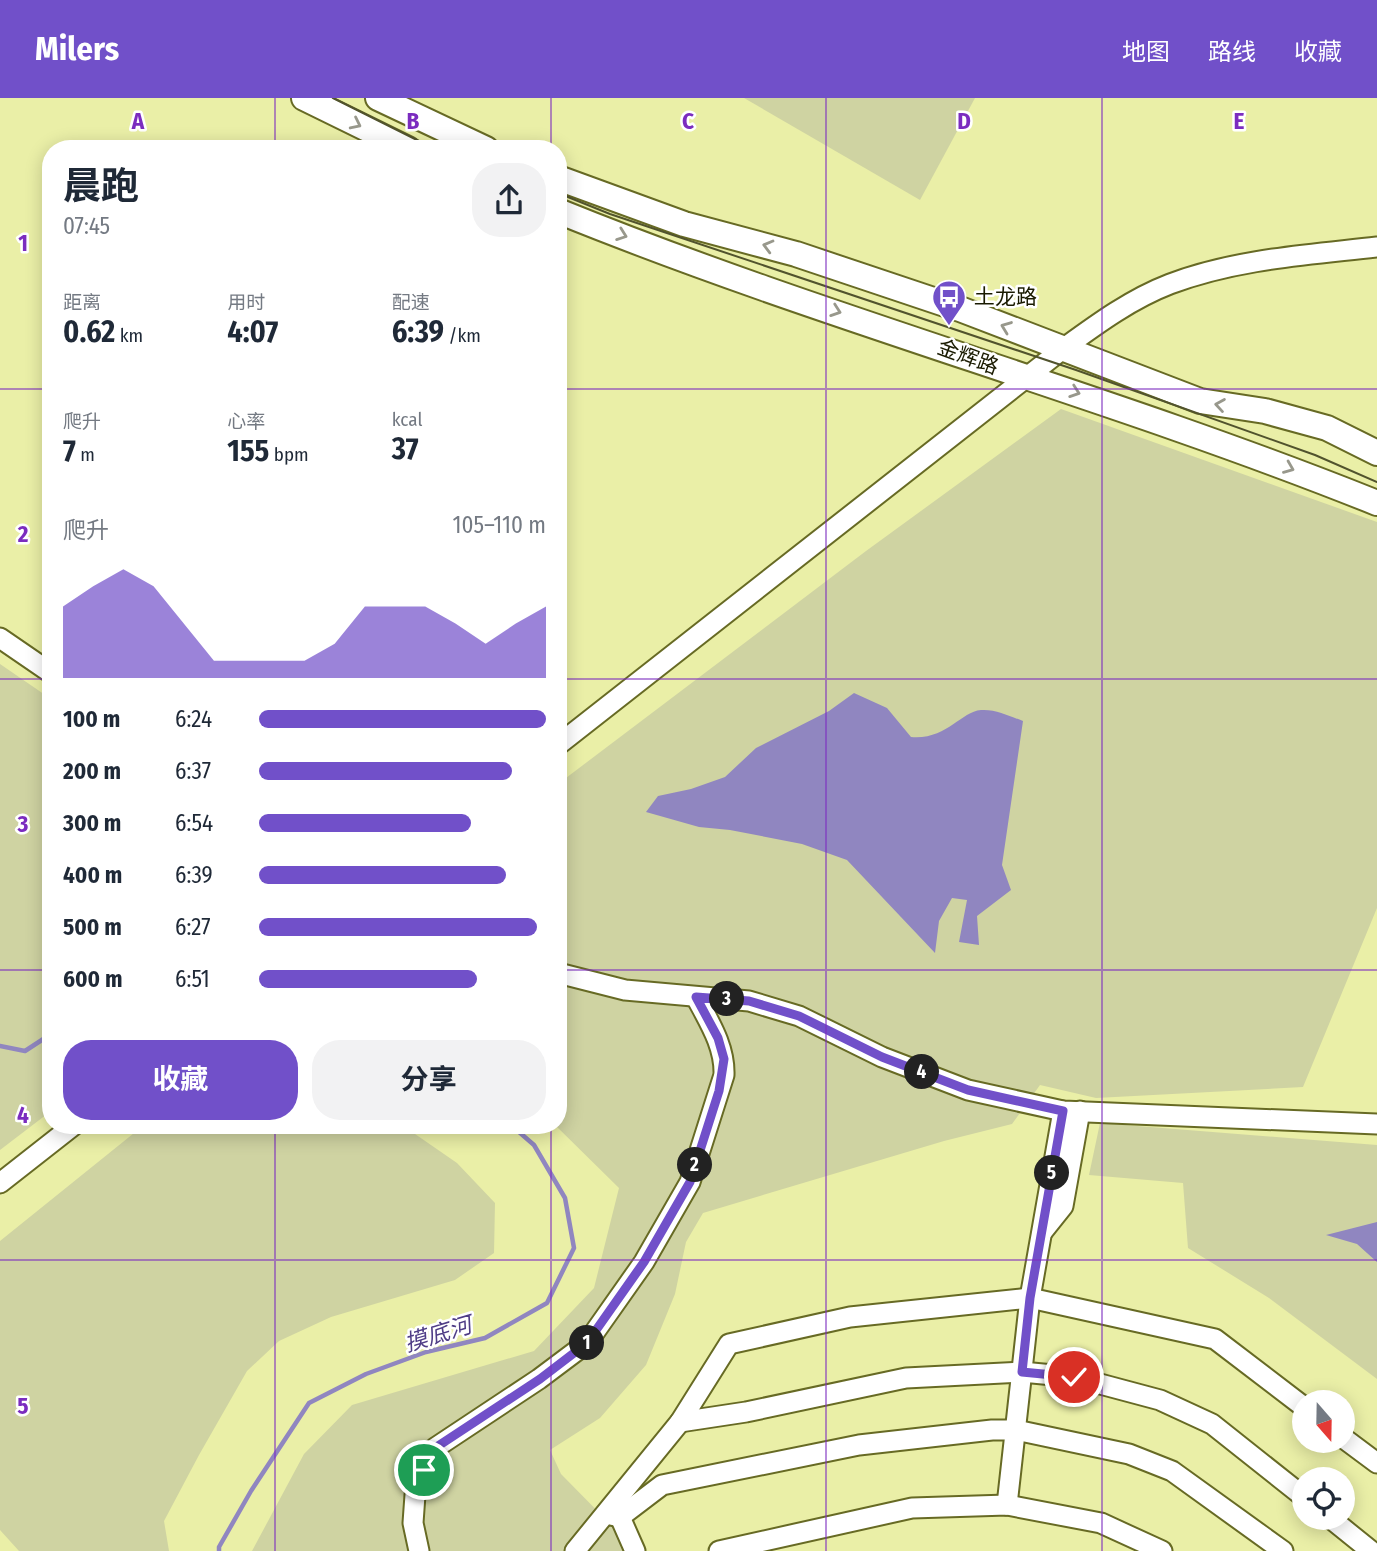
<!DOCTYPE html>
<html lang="zh">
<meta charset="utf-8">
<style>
:root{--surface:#fff;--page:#f2f2f3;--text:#1f2937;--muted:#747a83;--accent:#7150c9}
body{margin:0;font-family:"Fira Sans Condensed","Noto Sans SC",sans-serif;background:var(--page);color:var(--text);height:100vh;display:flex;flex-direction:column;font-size:26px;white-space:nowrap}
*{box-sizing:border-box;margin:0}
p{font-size:23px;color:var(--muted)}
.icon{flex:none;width:38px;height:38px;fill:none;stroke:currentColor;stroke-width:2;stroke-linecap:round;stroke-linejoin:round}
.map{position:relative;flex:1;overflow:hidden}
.details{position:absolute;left:42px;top:42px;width:525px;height:994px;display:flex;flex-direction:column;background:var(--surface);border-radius:28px;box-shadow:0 4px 18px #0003}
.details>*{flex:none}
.needle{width:46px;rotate:160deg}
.controls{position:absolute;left:1292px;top:1292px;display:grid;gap:14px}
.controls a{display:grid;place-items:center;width:63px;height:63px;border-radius:50%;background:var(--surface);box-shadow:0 4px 18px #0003;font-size:35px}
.pin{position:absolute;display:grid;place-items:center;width:60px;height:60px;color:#fff;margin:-30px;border:4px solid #fff;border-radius:50%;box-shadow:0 2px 7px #0007}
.km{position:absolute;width:35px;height:35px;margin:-18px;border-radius:50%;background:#222;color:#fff;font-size:19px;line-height:35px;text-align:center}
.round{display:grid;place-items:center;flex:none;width:74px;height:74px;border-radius:28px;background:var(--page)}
.overview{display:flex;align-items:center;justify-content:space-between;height:119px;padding:0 21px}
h1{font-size:38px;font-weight:700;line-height:52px}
.figures{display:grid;grid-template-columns:repeat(3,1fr);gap:10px;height:119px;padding:7px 21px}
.figures div{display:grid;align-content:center}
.figures b{font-size:30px;font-weight:700}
.figures small{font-size:19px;font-weight:400}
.figures p{font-size:19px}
.chart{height:196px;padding:14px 21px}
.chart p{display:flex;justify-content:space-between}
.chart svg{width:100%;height:126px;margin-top:7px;fill:var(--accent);opacity:.7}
.primary-button{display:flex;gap:14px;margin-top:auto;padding:14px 21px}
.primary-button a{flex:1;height:80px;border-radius:28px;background:var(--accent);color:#fff;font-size:28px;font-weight:700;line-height:80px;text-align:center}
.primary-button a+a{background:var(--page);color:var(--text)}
ul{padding:0 21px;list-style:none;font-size:23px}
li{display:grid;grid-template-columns:112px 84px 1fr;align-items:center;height:52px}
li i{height:18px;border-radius:9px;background:var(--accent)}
header{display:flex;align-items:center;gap:42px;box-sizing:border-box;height:98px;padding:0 35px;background:var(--accent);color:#fff}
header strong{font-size:33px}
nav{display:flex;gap:38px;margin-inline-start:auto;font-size:24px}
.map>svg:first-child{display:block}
</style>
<header>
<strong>Milers</strong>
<nav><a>地图</a><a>路线</a><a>收藏</a></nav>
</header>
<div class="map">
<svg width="1377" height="1453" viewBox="0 0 1377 1453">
<rect width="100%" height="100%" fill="#eaefa7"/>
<g fill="#cfd3a2">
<polygon points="744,0 975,0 920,102"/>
<polygon points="1061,311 1377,424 1377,810 1303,989 1096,1000 1040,987 1012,1026 944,1043 703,1115 686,1144 675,1196 646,1267 600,1320 550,1352 561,1376 624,1440 629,1453 252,1453 304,1356 352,1307 534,1253 594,1190 619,1090 555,1027 558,1027 558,686 866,453"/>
<polygon points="0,566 51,601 51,1013 0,1052"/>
<polygon points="1100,1025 1377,1047 1377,1281 1269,1200 1188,1150 1183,1085 1089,1077"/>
<polygon points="144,1027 402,1027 457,1065 495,1105 494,1155 455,1182 331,1219 279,1243 247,1273 199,1357 164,1423 169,1453 19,1453 0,1432 0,1143"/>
</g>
<g fill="#9086c0">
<path d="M854,595l33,15 24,29c36,3 49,-25 70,-27 15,-1 28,6 42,11l-21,144 9,25 -34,26 2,29 -20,-3 8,-42 -15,-2 -13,23 -4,32 -88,-93 -45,-16 -72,-14 -31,-3 -53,-15 12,-16 33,-7 34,-12 31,-29 73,-37z"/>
<polygon points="1377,1124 1377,1164 1357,1146 1326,1137"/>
</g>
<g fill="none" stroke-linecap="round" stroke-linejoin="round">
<g stroke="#9086c0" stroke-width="4.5">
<polyline points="0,948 25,953 51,936"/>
<polyline points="219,1453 219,1449 251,1393 309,1305 366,1276 426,1254 485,1240 547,1205 574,1150 565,1100 534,1047 511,1027"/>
</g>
<g stroke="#676a24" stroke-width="23">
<g id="minor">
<polyline points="0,540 51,575"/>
<path d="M558,647l506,-397c33,-24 67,-49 106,-64 66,-25 137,-29 207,-37"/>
<polyline points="558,875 625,892 749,903 799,918 882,959 968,992 1063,1013 1377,1026"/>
<polyline points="0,1085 74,1027"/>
<polyline points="1043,1133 1063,1108 1080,1013"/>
<polyline points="680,1324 746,1314 906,1280 1022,1274 1074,1279 1160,1302 1212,1326 1304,1399"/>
<polyline points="1342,1339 1377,1365"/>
<polyline points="1007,1407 1030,1200 1063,1013"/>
<polyline points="606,1416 620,1419 662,1387 859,1347 992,1332 1016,1332 1129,1356 1172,1373 1283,1453"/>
<polyline points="620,1419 635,1453"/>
<polyline points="1329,1419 1371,1453"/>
<path d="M419,1453l-6,-28 2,-28 20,-47 104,-69 48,-36 57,-81 46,-80 34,-107c1,-29 -15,-53 -28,-78"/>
<polyline points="575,1453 680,1324 729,1246 850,1219 1030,1200 1215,1241 1304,1309"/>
<polyline points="719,1453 912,1410 1007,1407 1101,1425 1162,1453"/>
</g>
</g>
<g stroke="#676a24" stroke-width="28">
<g id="major">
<polyline points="304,0 408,51"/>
<polyline points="378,0 486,51"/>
<polyline points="558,80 684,126 796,156 960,211 1200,303 1265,313 1327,330 1377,355"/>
<path d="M558,113c269,109 550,184 819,292"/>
</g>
</g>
<use href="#minor" stroke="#fff" stroke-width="19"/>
<use href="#major" stroke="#fff" stroke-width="24"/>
<g stroke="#51532d" stroke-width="2">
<polyline points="333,0 435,51"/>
<polyline points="558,95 610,116 1076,272 1315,357 1377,384"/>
</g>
</g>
<defs><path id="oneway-chevron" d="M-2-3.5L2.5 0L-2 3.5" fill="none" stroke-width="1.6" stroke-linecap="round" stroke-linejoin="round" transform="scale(1.75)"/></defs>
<g stroke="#98988c">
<use href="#oneway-chevron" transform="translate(356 26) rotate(26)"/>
<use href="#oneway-chevron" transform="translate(622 137) rotate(20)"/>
<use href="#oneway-chevron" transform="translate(768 148) rotate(-165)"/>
<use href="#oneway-chevron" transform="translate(836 213) rotate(19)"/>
<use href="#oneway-chevron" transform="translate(1006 229) rotate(-159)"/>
<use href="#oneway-chevron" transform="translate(1075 294) rotate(19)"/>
<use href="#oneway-chevron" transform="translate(1220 307) rotate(-171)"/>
<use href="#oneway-chevron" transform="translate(1289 370) rotate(22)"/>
</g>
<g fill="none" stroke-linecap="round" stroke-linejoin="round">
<g stroke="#fff" stroke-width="14">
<polyline id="route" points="424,1372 435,1350 540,1281 587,1245 644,1164 690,1084 719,993 724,961 718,940 696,899 749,903 799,918 882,959 968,992 1063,1013 1030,1200 1022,1274 1074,1279"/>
</g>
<use href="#route" stroke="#7150c9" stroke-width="9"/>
</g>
<path fill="none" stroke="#7b2cbf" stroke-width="2" stroke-opacity="0.55" d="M275,0v51M551,0v51M826,0v1453M1102,0v1453M0,291h51M558,291h819M0,581h51M558,581h819M0,872h51M558,872h819M275,1027v426M551,1027v426M0,1162h1377"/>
<defs>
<g id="bus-pin" transform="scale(1.75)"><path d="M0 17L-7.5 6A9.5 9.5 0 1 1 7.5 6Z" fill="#7150c9" stroke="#fff"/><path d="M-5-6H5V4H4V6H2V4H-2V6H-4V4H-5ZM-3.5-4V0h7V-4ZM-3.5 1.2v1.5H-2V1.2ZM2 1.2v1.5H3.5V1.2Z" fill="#fff"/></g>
</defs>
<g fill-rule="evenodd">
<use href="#bus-pin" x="949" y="199"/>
</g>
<g text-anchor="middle" stroke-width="5" stroke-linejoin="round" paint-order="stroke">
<g font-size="21" fill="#191a00" stroke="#fff" text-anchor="start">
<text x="974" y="206">土龙路</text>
</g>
<g font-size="21" fill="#191a00" stroke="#fff">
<text transform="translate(968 259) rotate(20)" y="7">金辉路</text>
</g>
<g font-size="23" font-style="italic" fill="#4f3d86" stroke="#fff">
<text transform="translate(438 1236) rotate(-17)" y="8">摸底河</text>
</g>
</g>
<g font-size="23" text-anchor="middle" font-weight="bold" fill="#7b2cbf" stroke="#fff" stroke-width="5" stroke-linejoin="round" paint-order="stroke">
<text x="138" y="31">A</text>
<text x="413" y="31">B</text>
<text x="688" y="31">C</text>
<text x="964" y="31">D</text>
<text x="1239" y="31">E</text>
<text x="23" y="153">1</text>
<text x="23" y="444">2</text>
<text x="23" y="734">3</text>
<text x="23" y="1025">4</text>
<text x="23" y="1316">5</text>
</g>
</svg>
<div class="controls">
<a><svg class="needle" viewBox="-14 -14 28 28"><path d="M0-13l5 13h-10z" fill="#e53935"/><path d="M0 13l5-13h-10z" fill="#747a83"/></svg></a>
<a><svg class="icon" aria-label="locate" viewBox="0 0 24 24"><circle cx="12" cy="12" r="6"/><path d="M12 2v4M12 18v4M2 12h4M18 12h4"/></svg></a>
</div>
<div class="pin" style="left:424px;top:1372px;background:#1e9e55"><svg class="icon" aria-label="arrive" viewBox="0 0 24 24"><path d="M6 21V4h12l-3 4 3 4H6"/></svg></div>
<div class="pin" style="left:1074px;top:1279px;background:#d93025"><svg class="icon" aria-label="check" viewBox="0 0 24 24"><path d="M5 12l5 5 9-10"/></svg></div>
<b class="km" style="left:587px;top:1245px">1</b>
<b class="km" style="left:695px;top:1067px">2</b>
<b class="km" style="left:727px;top:901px">3</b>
<b class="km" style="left:922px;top:974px">4</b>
<b class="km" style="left:1052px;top:1075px">5</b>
<section class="details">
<div class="overview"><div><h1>晨跑</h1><p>07:45</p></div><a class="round"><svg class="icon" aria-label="share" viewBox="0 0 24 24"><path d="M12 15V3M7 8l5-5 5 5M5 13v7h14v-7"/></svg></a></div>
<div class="figures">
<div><p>距离</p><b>0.62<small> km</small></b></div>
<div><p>用时</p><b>4:07</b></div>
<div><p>配速</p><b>6:39<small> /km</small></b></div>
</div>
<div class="figures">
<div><p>爬升</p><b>7<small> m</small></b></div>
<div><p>心率</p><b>155<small> bpm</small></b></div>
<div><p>kcal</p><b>37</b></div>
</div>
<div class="chart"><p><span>爬升</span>105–110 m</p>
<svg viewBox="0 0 160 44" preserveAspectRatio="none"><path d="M0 44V19L10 12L20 6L30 12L40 25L50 38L60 38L70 38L80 38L90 32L100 19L110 19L120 19L130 25L140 32L150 25L160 19V44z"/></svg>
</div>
<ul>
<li><b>100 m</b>6:24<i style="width:100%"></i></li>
<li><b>200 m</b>6:37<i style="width:88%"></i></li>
<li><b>300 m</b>6:54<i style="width:74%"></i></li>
<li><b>400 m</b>6:39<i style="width:86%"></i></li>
<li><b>500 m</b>6:27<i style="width:97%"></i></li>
<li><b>600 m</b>6:51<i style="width:76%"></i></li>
</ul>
<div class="primary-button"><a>收藏</a><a>分享</a></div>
</section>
</div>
